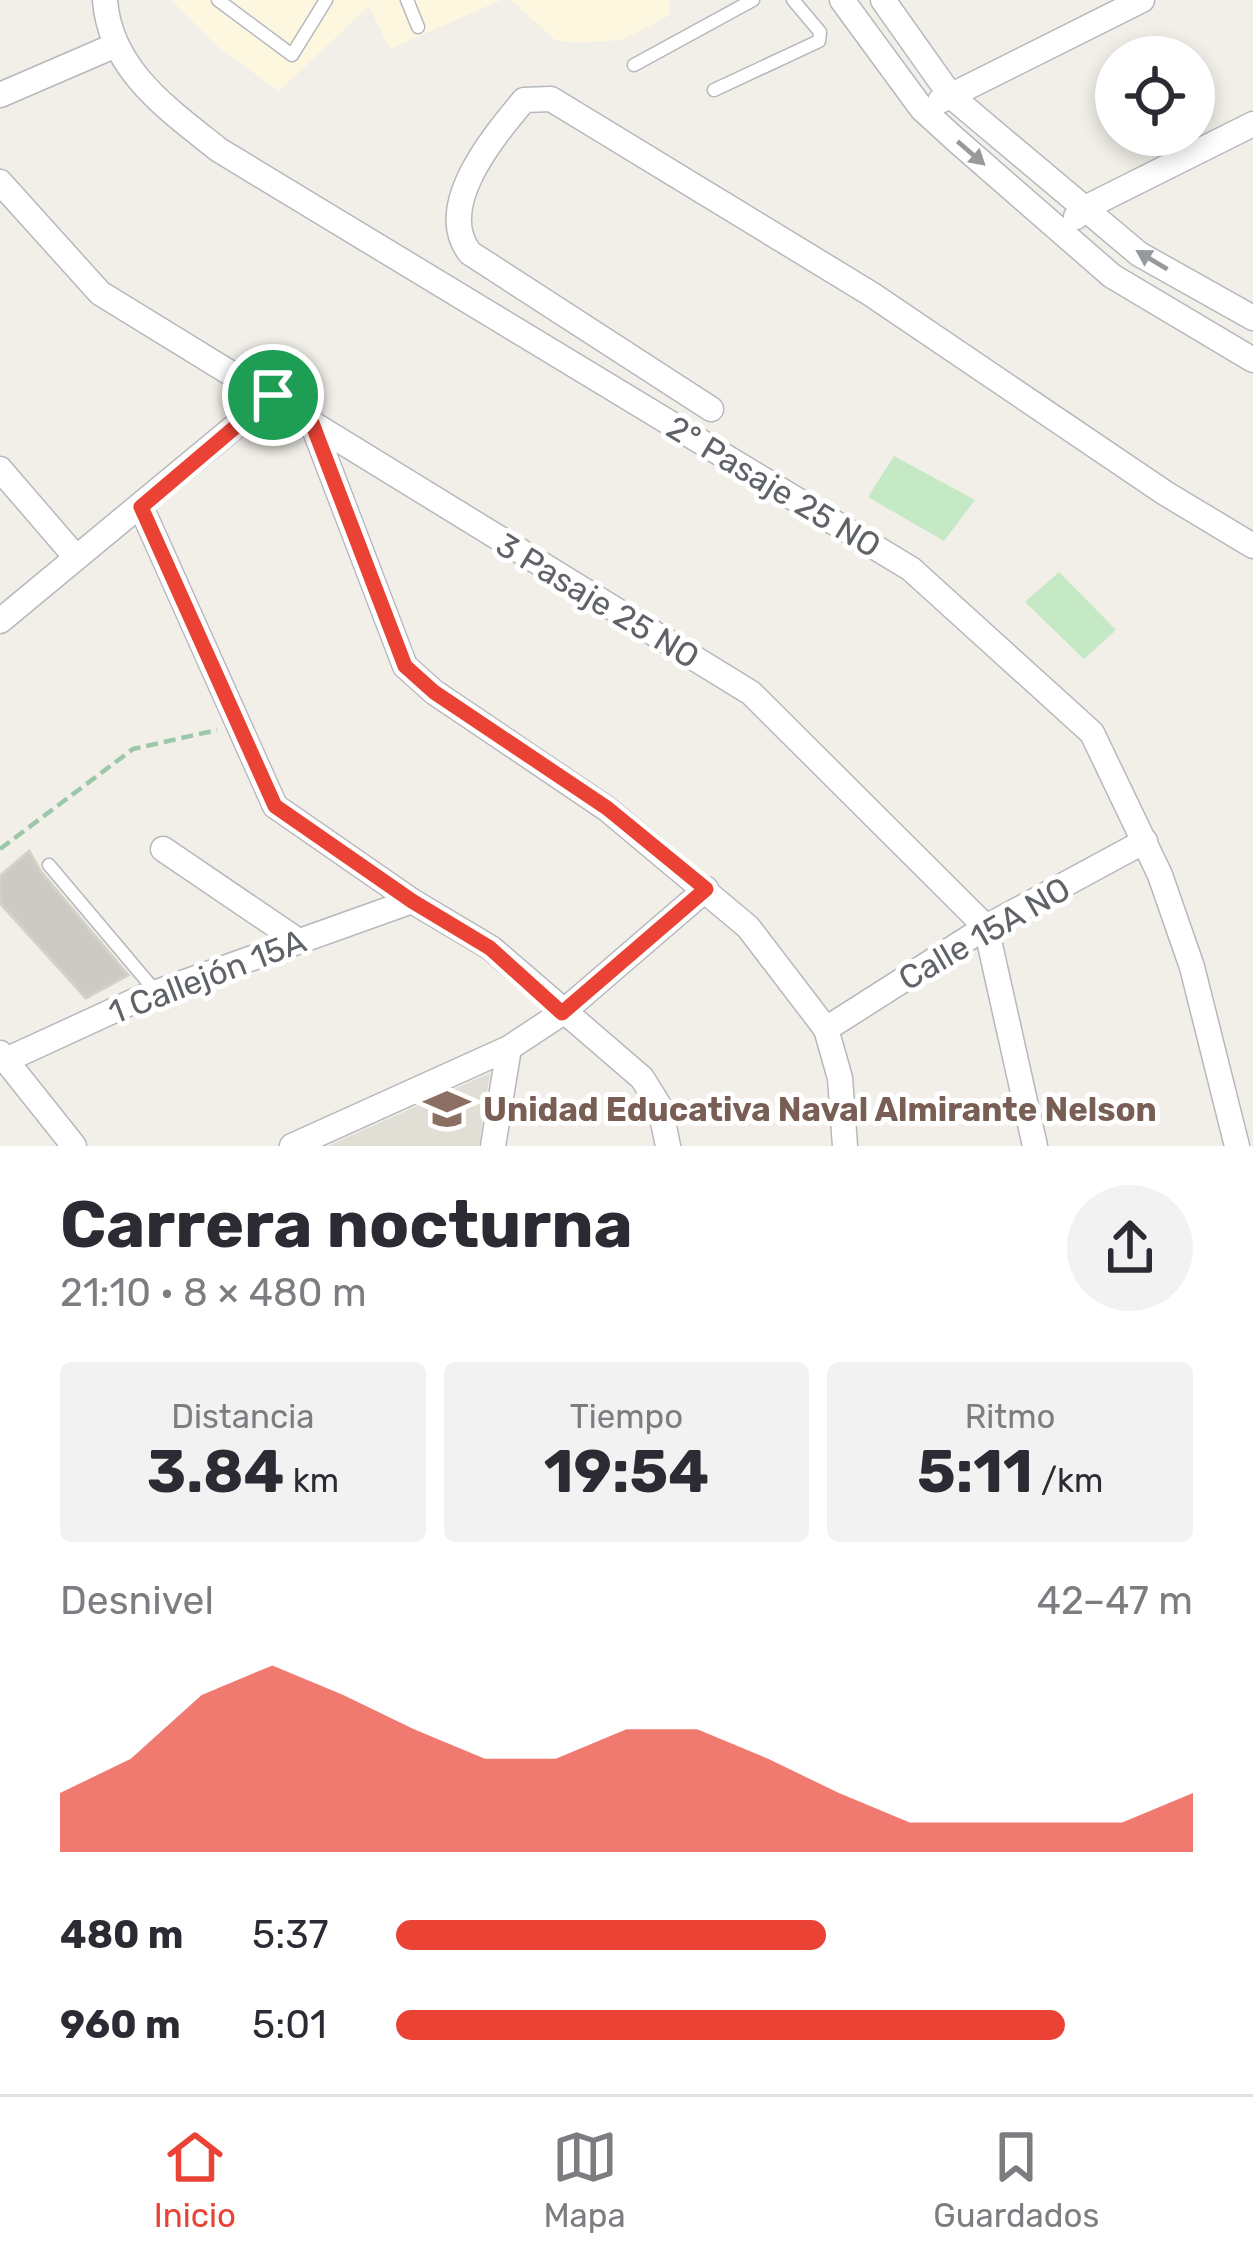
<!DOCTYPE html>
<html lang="es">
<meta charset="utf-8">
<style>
:root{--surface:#fff;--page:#f2f2f3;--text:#2b2b33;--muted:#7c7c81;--line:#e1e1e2;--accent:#ea4335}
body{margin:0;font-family:Rubik,sans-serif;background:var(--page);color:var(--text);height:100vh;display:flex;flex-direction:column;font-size:45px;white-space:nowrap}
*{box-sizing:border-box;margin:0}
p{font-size:39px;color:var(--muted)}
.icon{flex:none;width:66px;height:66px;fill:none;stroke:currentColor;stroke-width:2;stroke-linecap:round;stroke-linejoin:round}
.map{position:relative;height:1146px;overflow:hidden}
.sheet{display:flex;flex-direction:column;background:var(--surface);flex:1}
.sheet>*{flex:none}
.fabs{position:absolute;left:1095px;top:36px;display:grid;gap:24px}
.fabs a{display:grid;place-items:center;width:120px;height:120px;border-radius:50%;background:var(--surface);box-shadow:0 6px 18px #0003;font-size:60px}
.pin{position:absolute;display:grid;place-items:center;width:102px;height:102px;color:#fff;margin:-51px;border:6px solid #fff;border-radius:50%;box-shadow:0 3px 12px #0007}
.round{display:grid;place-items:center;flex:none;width:126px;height:126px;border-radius:63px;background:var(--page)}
.headline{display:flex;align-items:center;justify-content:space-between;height:204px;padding:0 60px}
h1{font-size:66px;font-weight:700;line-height:90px}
.figures{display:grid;grid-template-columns:repeat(3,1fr);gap:18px;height:204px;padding:12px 60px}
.figures div{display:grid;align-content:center;border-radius:12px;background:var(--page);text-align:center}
.figures b{font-size:60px;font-weight:700}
.figures small{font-size:33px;font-weight:400}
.figures p{font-size:33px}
.chart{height:336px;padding:24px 60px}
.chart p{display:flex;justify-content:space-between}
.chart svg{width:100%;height:216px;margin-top:12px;fill:var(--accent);opacity:.7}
ul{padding:0 60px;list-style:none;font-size:39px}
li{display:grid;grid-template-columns:192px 144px 1fr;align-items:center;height:90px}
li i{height:30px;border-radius:15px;background:var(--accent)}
.tab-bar{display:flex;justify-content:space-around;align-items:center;height:168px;border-top:3px solid var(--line);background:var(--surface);font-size:33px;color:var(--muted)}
.tab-bar a{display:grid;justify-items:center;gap:6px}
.tab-bar .current{color:var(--accent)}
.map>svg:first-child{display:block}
</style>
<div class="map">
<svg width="1253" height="1146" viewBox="0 0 1253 1146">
<rect width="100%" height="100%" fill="#f1efe8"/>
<g fill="#fef7e0">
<polygon points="171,0 501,0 390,49 369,6 279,91 219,48"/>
<polygon points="511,0 670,0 670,15 622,40 574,43 555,40"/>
</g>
<polygon fill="#e1ded6" points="490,1073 479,1146 328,1146"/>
<g fill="#c5e8c5">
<polygon points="894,456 975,500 944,541 868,497"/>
<polygon points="1059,572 1116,630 1084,659 1025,602"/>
</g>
<polygon fill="#cccac5" stroke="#d6d1c6" stroke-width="3" points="29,851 41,872 128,975 86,998 0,903 0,876"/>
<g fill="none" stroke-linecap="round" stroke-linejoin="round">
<g stroke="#b5b8bc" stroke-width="15">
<g id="service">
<polyline points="218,0 292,55 326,0"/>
<polyline points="407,0 418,27"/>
<polyline points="634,65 753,0"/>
<polyline points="714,90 819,41 820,32 793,0"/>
<polyline points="49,865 157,993"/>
</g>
</g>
<g stroke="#b5b8bc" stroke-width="27">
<g id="minor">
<path d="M105,0c5,70 64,110 114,150l692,419 181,164 68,142 32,92 45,179"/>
<polyline points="842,0 922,109 956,140 1112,276 1253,360"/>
<polyline points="883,0 951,96 1139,254 1253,318"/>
<polyline points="0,95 116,45"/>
<polyline points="940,101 1142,0"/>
<polyline points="0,182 100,293 751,693 986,927 1035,1146"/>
<polyline points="1076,217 1085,208 1253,124"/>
<path d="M711,409l-241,-156c-36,-46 23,-116 54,-153l27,-1 320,195 294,199 88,53"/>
<polyline points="312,423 405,666 434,692 607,809 748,927 826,1029 840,1078 845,1146"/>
<polyline points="0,469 74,555"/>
<polyline points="141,507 275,806 412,901 491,948 642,1078 660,1107 668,1146"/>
<polyline points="0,621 273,395"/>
<polyline points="163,849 297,940"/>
<polyline points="826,1029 986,927 1145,841"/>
<polyline points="0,1053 74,1146"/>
<polyline points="6,1060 143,997 412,901"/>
<polyline points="292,1146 509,1048 562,1013 706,889"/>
<polyline points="493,1146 509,1048"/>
</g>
</g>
<polyline stroke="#9cc7a9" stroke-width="4.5" stroke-dasharray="12 6" stroke-linecap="butt" points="0,849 133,749 217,730"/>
<use href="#service" stroke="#fff" stroke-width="12"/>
<use href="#minor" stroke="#fff" stroke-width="24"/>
</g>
<defs><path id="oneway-solid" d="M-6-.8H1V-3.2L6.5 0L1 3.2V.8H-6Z" transform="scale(3)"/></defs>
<g fill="#979a9d">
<use href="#oneway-solid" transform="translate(971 153) rotate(41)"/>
<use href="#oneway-solid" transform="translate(1152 260) rotate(-149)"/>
</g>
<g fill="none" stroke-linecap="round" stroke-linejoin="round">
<g stroke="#fff" stroke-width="24">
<polygon id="route" points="273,395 312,423 405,666 434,692 607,808 706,889 562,1013 490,948 412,901 275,806 141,507"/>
</g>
<use href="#route" stroke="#ea4335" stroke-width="15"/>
</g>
<defs>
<g id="school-bare" transform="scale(3.6)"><path d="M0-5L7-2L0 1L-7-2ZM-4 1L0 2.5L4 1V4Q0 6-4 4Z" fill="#8d6e63" stroke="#fff" stroke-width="2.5" paint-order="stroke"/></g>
</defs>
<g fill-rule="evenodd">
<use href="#school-bare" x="447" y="1109"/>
</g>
<g text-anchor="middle" stroke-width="10" stroke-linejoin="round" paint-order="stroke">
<g font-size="33" fill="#5f6368" stroke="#fff">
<text transform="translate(774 486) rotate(31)" y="12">2° Pasaje 25 NO</text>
<text transform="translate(598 600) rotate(31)" y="12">3 Pasaje 25 NO</text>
<text transform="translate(984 933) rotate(-30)" y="12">Calle 15A NO</text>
<text transform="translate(207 976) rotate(-21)" y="12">1 Callejón 15A</text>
</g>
<g font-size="33" font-weight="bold" fill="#785e54" stroke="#fff" text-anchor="start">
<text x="483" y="1121">Unidad Educativa Naval Almirante Nelson</text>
</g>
</g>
</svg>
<div class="fabs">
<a><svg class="icon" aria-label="locate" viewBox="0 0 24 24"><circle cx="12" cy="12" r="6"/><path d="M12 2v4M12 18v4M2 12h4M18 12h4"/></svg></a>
</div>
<div class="pin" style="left:273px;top:395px;background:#1e9e55"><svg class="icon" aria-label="arrive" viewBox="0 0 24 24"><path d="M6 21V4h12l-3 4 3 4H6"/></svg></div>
</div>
<section class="sheet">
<div class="headline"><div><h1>Carrera nocturna</h1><p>21:10 · 8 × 480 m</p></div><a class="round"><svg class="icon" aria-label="share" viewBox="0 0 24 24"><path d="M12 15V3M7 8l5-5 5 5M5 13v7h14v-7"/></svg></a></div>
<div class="figures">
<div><p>Distancia</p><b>3.84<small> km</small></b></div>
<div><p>Tiempo</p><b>19:54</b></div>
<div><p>Ritmo</p><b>5:11<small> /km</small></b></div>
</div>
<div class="chart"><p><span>Desnivel</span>42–47 m</p>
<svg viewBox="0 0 160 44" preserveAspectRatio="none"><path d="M0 44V32L10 25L20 12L30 6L40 12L50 19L60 25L70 25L80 19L90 19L100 25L110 32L120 38L130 38L140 38L150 38L160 32V44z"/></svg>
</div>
<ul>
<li><b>480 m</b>5:37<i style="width:54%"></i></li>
<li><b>960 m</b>5:01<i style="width:84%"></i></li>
</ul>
</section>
<nav class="tab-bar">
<a class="current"><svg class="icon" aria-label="home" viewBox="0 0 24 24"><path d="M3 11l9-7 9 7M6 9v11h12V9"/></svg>Inicio</a>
<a><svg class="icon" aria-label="map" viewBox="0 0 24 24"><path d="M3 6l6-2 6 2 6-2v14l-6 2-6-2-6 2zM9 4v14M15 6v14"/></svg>Mapa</a>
<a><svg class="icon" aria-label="saved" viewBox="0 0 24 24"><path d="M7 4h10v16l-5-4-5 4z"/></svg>Guardados</a>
</nav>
